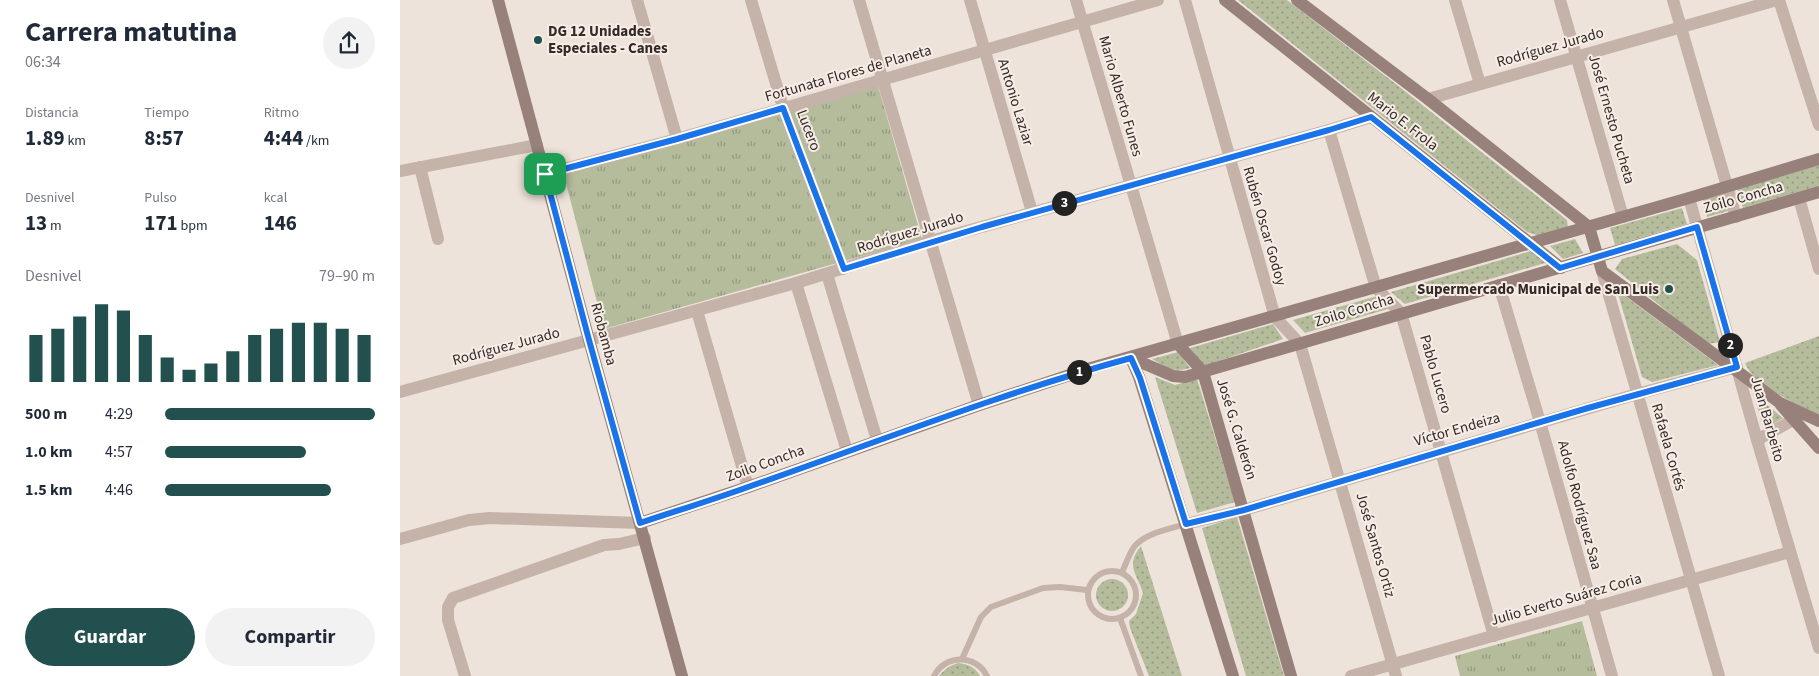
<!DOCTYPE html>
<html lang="es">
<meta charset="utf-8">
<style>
:root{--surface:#fff;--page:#f2f2f3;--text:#1f2937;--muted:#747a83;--accent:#21504e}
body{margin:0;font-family:"Source Sans 3",sans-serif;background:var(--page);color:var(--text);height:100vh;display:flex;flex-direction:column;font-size:19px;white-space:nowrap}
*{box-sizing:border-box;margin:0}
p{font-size:16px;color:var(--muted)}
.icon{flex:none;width:28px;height:28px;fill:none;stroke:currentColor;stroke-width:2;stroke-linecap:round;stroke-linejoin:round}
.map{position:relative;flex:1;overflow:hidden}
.details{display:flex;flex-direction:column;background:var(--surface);width:400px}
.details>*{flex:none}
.pin{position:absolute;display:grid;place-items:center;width:42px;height:42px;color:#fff;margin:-21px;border-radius:10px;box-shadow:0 2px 8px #0006}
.km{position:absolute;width:25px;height:25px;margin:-12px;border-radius:50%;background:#222;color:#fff;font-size:14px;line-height:25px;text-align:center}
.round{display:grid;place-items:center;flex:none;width:52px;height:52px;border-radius:26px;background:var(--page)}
.head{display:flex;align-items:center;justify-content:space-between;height:85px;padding:0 25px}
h1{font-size:28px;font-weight:700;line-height:38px}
.metrics{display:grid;grid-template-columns:repeat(3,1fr);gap:8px;height:85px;padding:5px 25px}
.metrics div{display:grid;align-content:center}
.metrics b{font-size:21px;font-weight:700}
.metrics small{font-size:14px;font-weight:400}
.metrics p{font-size:14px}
.chart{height:140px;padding:10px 25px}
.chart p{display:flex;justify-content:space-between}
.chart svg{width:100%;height:90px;margin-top:5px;stroke:var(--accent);stroke-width:6}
.action{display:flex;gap:10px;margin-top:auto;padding:10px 25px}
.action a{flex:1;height:58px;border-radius:30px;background:var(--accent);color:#fff;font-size:20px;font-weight:700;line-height:58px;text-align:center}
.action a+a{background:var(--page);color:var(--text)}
ul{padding:0 25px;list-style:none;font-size:16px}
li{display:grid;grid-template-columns:80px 60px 1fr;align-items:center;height:38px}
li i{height:12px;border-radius:6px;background:var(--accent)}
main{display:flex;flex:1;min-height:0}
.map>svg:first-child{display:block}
</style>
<main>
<section class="details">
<div class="head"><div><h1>Carrera matutina</h1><p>06:34</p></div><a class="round"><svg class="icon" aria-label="share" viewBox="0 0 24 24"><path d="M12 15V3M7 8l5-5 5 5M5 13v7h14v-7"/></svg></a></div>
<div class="metrics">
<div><p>Distancia</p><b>1.89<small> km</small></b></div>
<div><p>Tiempo</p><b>8:57</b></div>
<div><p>Ritmo</p><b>4:44<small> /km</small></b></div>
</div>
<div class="metrics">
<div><p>Desnivel</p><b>13<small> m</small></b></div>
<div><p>Pulso</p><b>171<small> bpm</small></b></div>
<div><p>kcal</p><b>146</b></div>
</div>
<div class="chart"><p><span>Desnivel</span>79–90 m</p>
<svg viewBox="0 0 160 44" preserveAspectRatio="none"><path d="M5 44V21M15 44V18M25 44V12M35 44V6M45 44V9M55 44V21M65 44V32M75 44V38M85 44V35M95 44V29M105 44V21M115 44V18M125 44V15M135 44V15M145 44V18M155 44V21"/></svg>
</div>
<ul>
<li><b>500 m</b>4:29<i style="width:100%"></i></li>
<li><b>1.0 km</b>4:57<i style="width:67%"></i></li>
<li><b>1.5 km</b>4:46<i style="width:79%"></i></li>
</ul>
<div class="action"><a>Guardar</a><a>Compartir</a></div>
</section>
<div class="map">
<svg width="1419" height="676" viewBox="0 0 1419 676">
<defs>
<pattern id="grass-dots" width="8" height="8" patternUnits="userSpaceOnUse" patternTransform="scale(1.25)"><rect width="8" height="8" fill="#b5bc9c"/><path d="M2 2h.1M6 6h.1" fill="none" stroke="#94997f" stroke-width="1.8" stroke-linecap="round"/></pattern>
<pattern id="park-tufts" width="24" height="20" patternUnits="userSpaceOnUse" patternTransform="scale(1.25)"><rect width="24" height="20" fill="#b5bc9c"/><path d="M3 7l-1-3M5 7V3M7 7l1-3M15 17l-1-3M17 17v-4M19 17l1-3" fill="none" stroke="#94997f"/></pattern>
</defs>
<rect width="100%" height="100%" fill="#eee3db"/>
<g fill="url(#grass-dots)">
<polygon points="838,0 887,0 1001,88 1167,220 1168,228 1140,236 1127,232"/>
<polygon points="1419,165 1419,186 1343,208 1337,188"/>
<polygon points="1323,194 1328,211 1307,217 1303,199"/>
<polygon points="1282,208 1287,224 1215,245 1210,228"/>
<polygon points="1175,239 1183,253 1163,259 1150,246"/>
<polygon points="1277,244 1297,260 1320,342 1307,344 1215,269 1222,259"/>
<polygon points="1131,251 1145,263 1005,304 991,292"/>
<polygon points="1217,290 1318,365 1252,382 1242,377"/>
<polygon points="977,296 988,309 905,333 893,320"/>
<polygon points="873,324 883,339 804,366 790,348"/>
<path d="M1419,336v79c-21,-10 -66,-30 -74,-52z"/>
<path d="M778,352l12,16c-17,5 -23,0 -38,-9z"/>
<polygon points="755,377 775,385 797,379 835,502 797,513"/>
<polygon points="1353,393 1383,418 1364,429"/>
<polygon points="837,517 884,676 846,676 802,528"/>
<path d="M741,546l41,130h-33l-19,-48 -1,-7 7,-7 7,-21c-6,-19 -18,-28 -2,-47z"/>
<circle cx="712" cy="595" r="16"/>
<path d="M558,663c10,1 17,4 22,13h-41c6,-7 10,-10 19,-13z"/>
</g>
<g fill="url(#park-tufts)">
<polygon points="478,86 522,239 204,329 163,172"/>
<polygon points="1182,621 1197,676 1060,676 1055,656"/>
</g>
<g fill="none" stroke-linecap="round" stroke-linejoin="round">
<g stroke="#c5b2a8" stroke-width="6">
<circle cx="712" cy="595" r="24"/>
<path d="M722,572c4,-8 7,-18 12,-25 11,-14 36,-18 52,-23"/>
<polyline points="720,618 741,676"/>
<polyline points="562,659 581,617 591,607 643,588 660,587 687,590"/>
<path d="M534,676c11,-22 42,-22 53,0"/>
</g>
<g stroke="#c5b2a8" stroke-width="12">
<polyline points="237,0 277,139"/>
<polyline points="351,0 383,107 443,269"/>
<polyline points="459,0 579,405"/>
<polyline points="570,0 632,212"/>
<polyline points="676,0 778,344"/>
<polyline points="785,0 875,317 900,344 996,676"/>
<polyline points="1055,0 1080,84"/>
<polyline points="1160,0 1223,217"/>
<polyline points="1273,0 1336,217"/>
<polyline points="1379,0 1419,125"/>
<polyline points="1028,99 1377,0"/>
<polyline points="929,130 976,288 1001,313 1094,636"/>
<polyline points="20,167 38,239"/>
<polyline points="0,171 137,145"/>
<polyline points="145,174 277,139 758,0"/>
<polyline points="1289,198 1357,440 1419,648"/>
<polyline points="1399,198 1419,269"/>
<polyline points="1202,271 1319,676"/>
<polyline points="427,274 477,440"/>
<polyline points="396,283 447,451"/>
<polyline points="1099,285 1140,422 1212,676"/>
<polyline points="297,311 348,487"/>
<polyline points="0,392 396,283 531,241 929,130 971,117"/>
<polyline points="1357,440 1393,420 1402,413"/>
<polyline points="786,524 844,510 1237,394 1337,367"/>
<polyline points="0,539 69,520 90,518 240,523"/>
<polyline points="65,676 48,620 48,607 53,598 204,545 219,544 245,538"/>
<polyline points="951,676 1390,552"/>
</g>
<g stroke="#98817a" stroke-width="12">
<polyline points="98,0 189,340 282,676"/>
<polyline points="825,0 1161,268"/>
<polyline points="897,0 1028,99 1189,227 1202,271 1380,403 1419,421"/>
<polyline points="778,344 803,372 891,676"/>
<polyline points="731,358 773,376 785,377 1419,192"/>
<polyline points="731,358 739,377 833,676"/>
<polyline points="1381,405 1419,448"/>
<polyline points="240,523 348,487 579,405 691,368 1289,198 1419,159"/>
</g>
</g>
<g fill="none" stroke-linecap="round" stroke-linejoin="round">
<g stroke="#fff" stroke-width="10">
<path id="route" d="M383,108l61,161 138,-42 347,-97 42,-13 189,151 137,-41 40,140 -149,41 -344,102 -58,14 -46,-146 -9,-20c-130,35 -256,85 -383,129 -36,13 -72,24 -108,36l-51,-183 -44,-166 132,-35z"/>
</g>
<use href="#route" stroke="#1a73e8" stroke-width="6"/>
</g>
<g fill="#21504e" stroke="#f7ede6" stroke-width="2">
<circle cx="138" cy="40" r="5"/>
<circle cx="1269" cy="289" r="5"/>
</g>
<g text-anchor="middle" stroke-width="4" stroke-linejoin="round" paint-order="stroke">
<g font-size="15" font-weight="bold" fill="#332a27" stroke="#f7ede6" text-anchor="start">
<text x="148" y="36">DG 12 Unidades<tspan x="148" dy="17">Especiales - Canes</tspan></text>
<text x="1259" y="294" text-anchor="end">Supermercado Municipal de San Luis</text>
</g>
<g font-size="15" fill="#332a27" stroke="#f7ede6">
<text transform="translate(1150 47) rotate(-16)" y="5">Rodríguez Jurado</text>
<text transform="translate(448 73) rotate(-16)" y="5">Fortunata Flores de Planeta</text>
<text transform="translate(721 96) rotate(74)" y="5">Mario Alberto Funes</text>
<text transform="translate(616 102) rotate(73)" y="5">Antonio Laziar</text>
<text transform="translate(1212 119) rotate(74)" y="5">José Ernesto Pucheta</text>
<text transform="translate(1003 121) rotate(38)" y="5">Mario E. Frola</text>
<text transform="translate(409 130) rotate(69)" y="5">Lucero</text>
<text transform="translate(1343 197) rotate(-16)" y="5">Zoilo Concha</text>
<text transform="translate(865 226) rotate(74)" y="5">Rubén Oscar Godoy</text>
<text transform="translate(510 232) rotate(-17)" y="5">Rodríguez Jurado</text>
<text transform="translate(954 310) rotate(-17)" y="5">Zoilo Concha</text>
<text transform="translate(204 334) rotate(75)" y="5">Riobamba</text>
<text transform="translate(106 346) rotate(-15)" y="5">Rodríguez Jurado</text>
<text transform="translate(1036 374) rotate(74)" y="5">Pablo Lucero</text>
<text transform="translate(1368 419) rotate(74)" y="5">Juan Barbeito</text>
<text transform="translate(837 429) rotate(73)" y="5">José G. Calderón</text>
<text transform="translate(1057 429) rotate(-16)" y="5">Víctor Endeiza</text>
<text transform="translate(1269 447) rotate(74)" y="5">Rafaela Cortés</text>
<text transform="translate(365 463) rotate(-20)" y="5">Zoilo Concha</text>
<text transform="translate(1180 505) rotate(75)" y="5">Adolfo Rodríguez Saa</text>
<text transform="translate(976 545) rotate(74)" y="5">José Santos Ortiz</text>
<text transform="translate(1166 599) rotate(-16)" y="5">Julio Everto Suárez Coria</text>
</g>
</g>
</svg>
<div class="pin" style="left:145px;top:174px;background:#1e9e55"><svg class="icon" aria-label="arrive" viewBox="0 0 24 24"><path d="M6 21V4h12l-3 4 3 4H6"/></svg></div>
<b class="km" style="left:679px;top:372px">1</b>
<b class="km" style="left:1330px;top:345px">2</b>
<b class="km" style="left:664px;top:203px">3</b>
</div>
</main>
